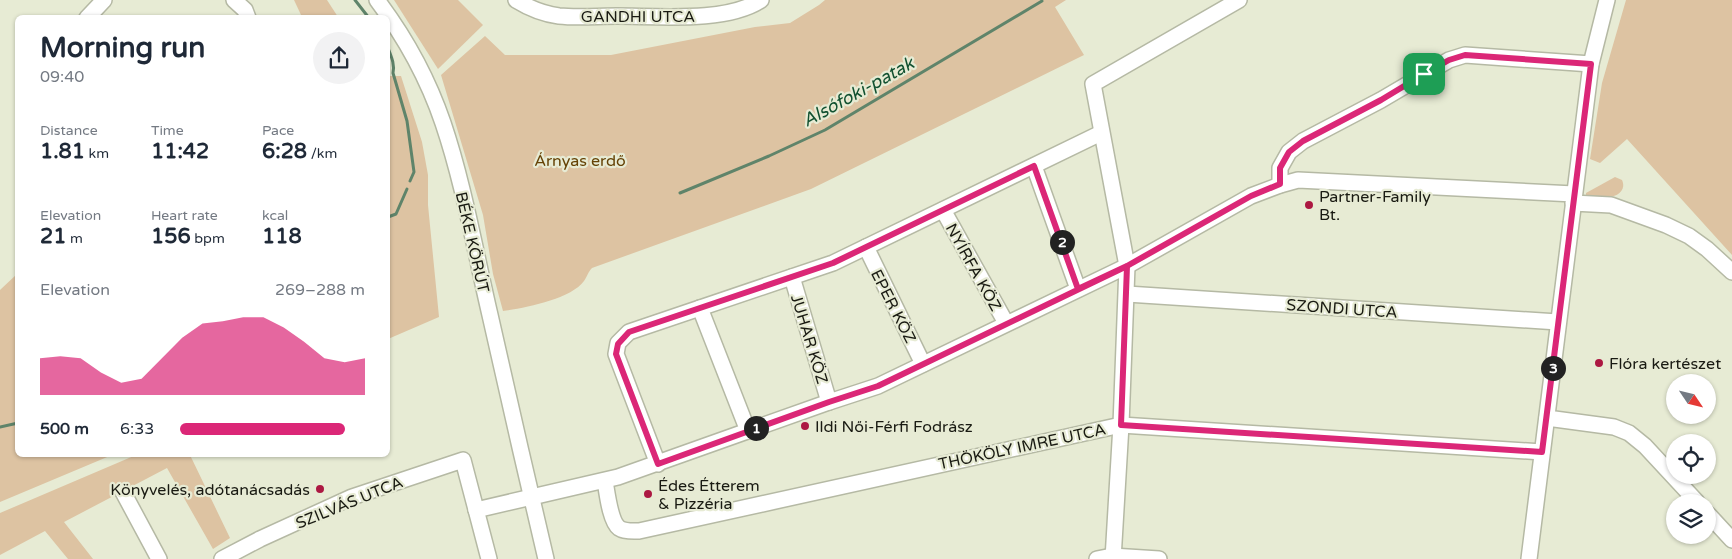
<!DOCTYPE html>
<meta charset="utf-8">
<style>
:root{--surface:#fff;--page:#f2f2f3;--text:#1f2937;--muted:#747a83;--accent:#db2777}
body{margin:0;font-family:"Varela Round",sans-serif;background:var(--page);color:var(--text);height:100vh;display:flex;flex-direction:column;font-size:19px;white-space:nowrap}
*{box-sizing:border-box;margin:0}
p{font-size:16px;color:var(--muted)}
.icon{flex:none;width:28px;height:28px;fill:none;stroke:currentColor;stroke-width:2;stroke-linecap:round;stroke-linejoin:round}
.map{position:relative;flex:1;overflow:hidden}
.side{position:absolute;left:15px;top:15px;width:375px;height:442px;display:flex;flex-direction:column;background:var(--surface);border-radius:8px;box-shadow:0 1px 4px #0004}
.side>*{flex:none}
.needle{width:32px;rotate:125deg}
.fabs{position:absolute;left:1666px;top:374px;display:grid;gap:10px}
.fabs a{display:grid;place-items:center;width:50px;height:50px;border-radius:50%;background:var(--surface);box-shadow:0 1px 4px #0004;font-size:25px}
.pin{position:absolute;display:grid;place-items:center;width:42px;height:42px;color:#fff;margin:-21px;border-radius:10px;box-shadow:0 2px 8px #0006}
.km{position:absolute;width:25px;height:25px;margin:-12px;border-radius:50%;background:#222;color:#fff;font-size:14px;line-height:25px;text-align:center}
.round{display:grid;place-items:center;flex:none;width:52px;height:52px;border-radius:26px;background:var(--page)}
.summary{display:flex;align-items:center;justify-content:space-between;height:85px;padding:0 25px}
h1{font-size:28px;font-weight:700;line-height:38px}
.metrics{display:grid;grid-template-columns:repeat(3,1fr);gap:8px;height:85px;padding:5px 25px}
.metrics div{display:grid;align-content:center}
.metrics b{font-size:21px;font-weight:700}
.metrics small{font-size:14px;font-weight:400}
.metrics p{font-size:14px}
.chart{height:140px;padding:10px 25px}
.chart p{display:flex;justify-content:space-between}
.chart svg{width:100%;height:90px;margin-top:5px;fill:var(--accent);opacity:.7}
ul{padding:0 25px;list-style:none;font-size:16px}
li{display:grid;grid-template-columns:80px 60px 1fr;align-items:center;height:38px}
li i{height:12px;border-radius:6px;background:var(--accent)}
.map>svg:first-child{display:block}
</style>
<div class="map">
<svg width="1732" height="559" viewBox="0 0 1732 559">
<rect width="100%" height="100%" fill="#e7ebd4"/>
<g fill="#ddc3a2">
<polygon points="294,0 327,0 338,17 302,17"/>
<polygon points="394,0 458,0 483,25 438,69"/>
<path d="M825,0h241l-11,7 29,48 -273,134 -219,79c-4,4 -5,9 -8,13 -13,18 -59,27 -81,30l-10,-37 -10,-59 -42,-140 44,-39 20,19h106l144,-28 35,-4 29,-18z"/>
<polygon points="1626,0 1732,0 1732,255 1627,139 1600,163 1590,159 1602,83"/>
<polygon points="388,76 401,76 422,142 428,175 428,205 439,317 388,339"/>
<path d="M1615,177l7,3c8,18 -25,22 -36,16v-3z"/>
<polygon points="17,274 18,455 112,455 0,502 0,290"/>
<polygon points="136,455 190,455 230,538 213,549 167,468 64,522 93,559 68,559 45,531 0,555 0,513"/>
</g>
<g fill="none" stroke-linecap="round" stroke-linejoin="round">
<g stroke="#5f846a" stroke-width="3">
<polyline points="355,0 369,18"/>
<path d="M388,48c3,8 7,16 5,25l14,48 7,51 -4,9"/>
<polyline points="680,193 769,156 825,130 1042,1"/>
<polyline points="388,217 396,214 407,189"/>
<polyline points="0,427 18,423"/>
</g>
<g stroke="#b5b9a4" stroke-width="18">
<g id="minor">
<polyline points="234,0 245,10 248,18"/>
<path d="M377,0c28,37 51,79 66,123 21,62 32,128 47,192 18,81 37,163 56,244"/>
<path d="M516,0c13,8 28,14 43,16 19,2 39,0 58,0 40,0 110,7 144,-16"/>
<polyline points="87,18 104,0"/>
<polyline points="1034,166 1078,289"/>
<polyline points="1280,185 1280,168 1289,152 1303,141 1381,100 1449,60 1465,55 1591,64"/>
<polyline points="1573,203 1611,205 1666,225 1689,236 1707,249 1732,272"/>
<polyline points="943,210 1006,323"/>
<polyline points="866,247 923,364"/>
<polyline points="792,277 829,402"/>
<polyline points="1127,294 1558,322"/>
<polyline points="700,308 748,431"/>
<polyline points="1547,418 1614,427 1629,433 1645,446 1697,502"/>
<polyline points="658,464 616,354 618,343 629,332 833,263 1101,133"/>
<path d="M605,481c2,11 5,40 14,47 6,4 14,3 20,3l482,-106 421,27"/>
<polyline points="123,492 159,559"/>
<polyline points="476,510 618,477 829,402 878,386 1127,266 1251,196 1280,185 1298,180 1574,194"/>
<polyline points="1708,514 1732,540"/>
<polyline points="222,559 260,539 352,497 463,460 489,559"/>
<polyline points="1097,559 1112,556 1159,559"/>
<polyline points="1113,559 1121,425 1127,266 1093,84 1239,0"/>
<polyline points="1529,559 1591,64 1607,0"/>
</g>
</g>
<use href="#minor" stroke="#fff" stroke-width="15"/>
</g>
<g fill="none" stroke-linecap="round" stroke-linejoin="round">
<g stroke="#fff" stroke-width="10">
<polyline id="route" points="1424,74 1381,100 1303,141 1289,152 1280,168 1280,184 1251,196 1127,266 878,386 829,402 658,464 616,354 618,344 629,332 833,263 1034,166 1078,289 1127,266 1121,425 1542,452 1591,64 1465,55 1449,60 1424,74"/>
</g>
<use href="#route" stroke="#db2777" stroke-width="6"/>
</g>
<g fill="#ac1842" stroke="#e7ebd4" stroke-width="2">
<circle cx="1309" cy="205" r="5"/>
<circle cx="1599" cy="363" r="5"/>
<circle cx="805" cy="426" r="5"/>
<circle cx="320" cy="489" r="5"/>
<circle cx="648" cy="494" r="5"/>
</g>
<g text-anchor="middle" stroke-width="4.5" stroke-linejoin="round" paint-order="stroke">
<g font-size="16" fill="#191a12" stroke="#e7ebd4">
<text x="638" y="22">GANDHI UTCA</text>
<text transform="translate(473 242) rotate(77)" y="6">BÉKE KÖRÚT</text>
<text transform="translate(974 267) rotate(61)" y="6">NYÍRFA KÖZ</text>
<text transform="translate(894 306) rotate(63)" y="6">EPER KÖZ</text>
<text transform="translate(1342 308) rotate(4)" y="6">SZONDI UTCA</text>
<text transform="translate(810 339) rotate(73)" y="6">JUHAR KÖZ</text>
<text transform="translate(1022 446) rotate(-12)" y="6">THÖKÖLY IMRE UTCA</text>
<text transform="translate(349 502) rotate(-22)" y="6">SZILVÁS UTCA</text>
</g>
<g font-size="16" fill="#654205" stroke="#e7ebd4">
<text x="580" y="166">Árnyas erdő</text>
</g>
<g font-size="16" fill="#191a12" stroke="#e7ebd4" text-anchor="start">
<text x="1319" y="202">Partner-Family<tspan x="1319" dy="18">Bt.</tspan></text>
<text x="1609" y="369">Flóra kertészet</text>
<text x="815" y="432">Ildi Női-Férfi Fodrász</text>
<text x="658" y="491">Édes Étterem<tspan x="658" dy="18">&amp; Pizzéria</tspan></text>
<text x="310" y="495" text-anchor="end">Könyvelés, adótanácsadás</text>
</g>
<g font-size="18" font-style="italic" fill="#115130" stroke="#e7ebd4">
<text transform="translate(858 92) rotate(-29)" y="6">Alsófoki-patak</text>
</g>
</g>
</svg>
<div class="fabs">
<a><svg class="needle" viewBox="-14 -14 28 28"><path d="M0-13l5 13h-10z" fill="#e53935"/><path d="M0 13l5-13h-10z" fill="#747a83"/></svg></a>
<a><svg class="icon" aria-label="locate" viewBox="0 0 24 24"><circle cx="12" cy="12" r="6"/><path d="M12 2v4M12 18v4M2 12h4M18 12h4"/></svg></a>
<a><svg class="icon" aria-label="layers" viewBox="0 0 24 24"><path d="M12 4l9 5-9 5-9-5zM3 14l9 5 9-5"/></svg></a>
</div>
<div class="pin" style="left:1424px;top:74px;background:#1e9e55"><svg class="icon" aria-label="arrive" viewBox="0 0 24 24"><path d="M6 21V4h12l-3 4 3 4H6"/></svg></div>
<b class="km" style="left:756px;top:428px">1</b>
<b class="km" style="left:1062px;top:242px">2</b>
<b class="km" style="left:1553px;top:368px">3</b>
<section class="side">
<div class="summary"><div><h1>Morning run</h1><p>09:40</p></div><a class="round"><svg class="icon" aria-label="share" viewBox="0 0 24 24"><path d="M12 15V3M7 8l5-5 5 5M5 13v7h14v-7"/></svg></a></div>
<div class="metrics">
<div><p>Distance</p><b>1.81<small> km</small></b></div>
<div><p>Time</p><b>11:42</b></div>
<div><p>Pace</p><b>6:28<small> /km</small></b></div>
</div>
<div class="metrics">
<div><p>Elevation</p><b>21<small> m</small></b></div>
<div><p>Heart rate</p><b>156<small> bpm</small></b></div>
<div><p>kcal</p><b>118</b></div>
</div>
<div class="chart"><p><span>Elevation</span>269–288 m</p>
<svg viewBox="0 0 160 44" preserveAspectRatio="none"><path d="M0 44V26L10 25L20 26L30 33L40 38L50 36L60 26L70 16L80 9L90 8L100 6L110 6L120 11L130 18L140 26L150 28L160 26V44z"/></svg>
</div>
<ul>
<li><b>500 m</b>6:33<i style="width:89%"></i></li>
</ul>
</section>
</div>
